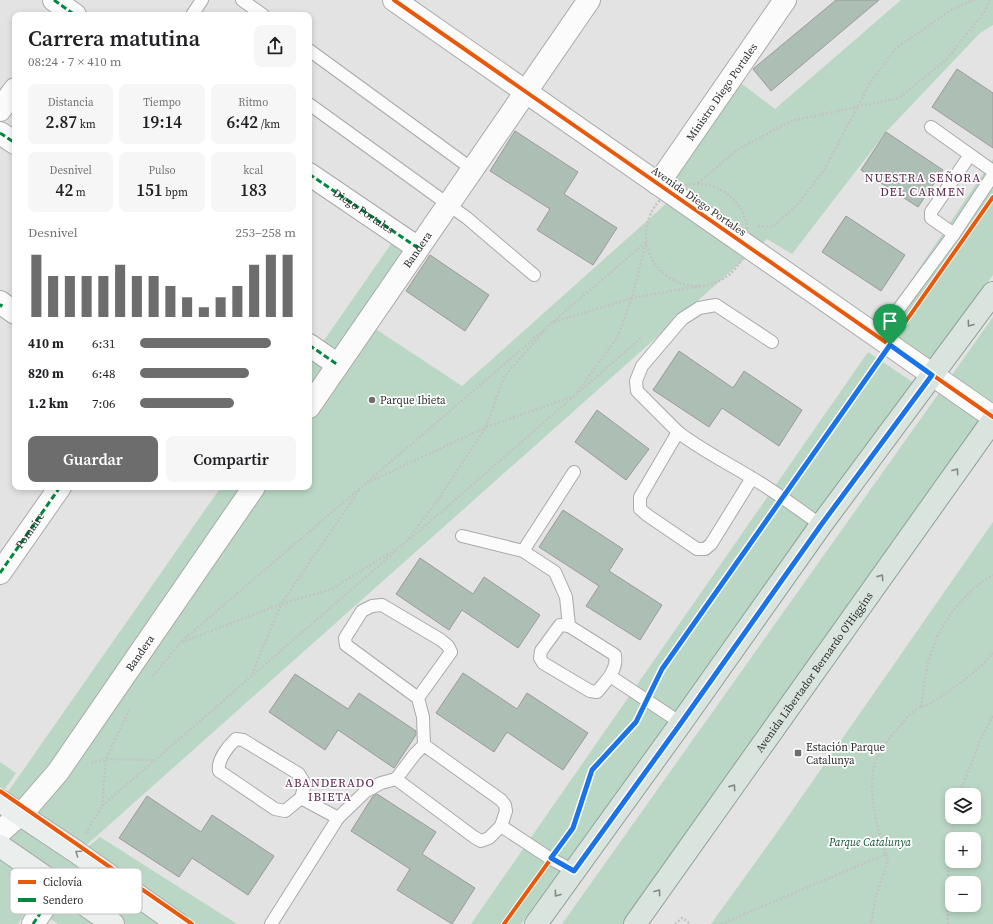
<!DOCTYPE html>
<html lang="es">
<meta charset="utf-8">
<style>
:root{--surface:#fff;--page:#f6f6f6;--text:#202124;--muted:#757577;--accent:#6c6d6c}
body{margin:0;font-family:"Source Serif 4",serif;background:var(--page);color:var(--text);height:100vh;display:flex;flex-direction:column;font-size:15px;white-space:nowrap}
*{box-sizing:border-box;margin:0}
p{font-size:13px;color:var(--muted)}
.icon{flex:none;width:22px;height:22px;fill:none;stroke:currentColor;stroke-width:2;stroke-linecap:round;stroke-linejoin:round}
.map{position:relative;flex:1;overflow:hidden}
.panel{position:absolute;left:12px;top:12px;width:300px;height:478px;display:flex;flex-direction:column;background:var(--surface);border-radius:8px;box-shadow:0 2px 6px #0003}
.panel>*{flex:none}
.tools{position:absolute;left:945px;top:788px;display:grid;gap:8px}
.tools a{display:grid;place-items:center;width:36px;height:36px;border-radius:8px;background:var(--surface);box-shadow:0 2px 6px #0003;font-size:20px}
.pin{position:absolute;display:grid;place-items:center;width:34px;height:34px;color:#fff;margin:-41px -17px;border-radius:50% 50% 50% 0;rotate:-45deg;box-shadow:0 0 4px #0007}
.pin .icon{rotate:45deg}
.round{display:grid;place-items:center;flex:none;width:42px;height:42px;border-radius:8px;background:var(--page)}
.head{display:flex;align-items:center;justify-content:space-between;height:68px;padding:0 16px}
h1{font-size:22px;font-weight:600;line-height:30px}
.metrics{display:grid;grid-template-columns:repeat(3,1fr);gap:6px;height:68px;padding:4px 16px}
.metrics div{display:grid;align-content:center;border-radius:8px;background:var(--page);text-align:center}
.metrics b{font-size:17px;font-weight:600}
.metrics small{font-size:11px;font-weight:400}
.metrics p{font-size:11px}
.chart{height:112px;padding:8px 16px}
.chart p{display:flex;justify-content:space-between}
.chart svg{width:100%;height:72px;margin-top:4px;stroke:var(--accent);stroke-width:6}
.button{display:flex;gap:8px;margin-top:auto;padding:8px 16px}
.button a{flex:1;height:46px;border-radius:8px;background:var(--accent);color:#fff;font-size:16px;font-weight:600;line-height:46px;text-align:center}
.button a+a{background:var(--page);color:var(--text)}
ul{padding:0 16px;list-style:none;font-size:13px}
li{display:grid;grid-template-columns:64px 48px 1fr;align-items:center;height:30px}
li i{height:10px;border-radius:5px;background:var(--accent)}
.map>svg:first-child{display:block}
</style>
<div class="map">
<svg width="993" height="924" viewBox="0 0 993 924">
<rect width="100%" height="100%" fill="#e2e3e2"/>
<g fill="#bad7c5" fill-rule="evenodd">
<polygon points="901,0 993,0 993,25 980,33 886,132 792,254 767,239 82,849 5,796 221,487 309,487 309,362 391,244 406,251 359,318 462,386 686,186 665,171 729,74 775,109"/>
<polygon points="993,159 993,275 932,361 881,325"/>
<polygon points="993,317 993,401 623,924 562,924"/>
<polygon points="868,352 914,383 521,924 471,924"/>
<path d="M993,522v402h-282l67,-93zM952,795h22v22h-22zM952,839h22v22h-22zM952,883h22v22h-22z"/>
<polygon points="0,762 16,773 0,796"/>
<polygon points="0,809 72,860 100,837 237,924 58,924 48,917 68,886 0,839"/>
<polygon points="0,853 45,885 18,924 0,924"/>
</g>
<g fill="#adbeb4" stroke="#9a9b9a">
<polygon points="836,0 879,0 771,91 753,69"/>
<polygon points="957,69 993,93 993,148 932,107"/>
<polygon points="515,131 578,172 564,194 617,228 593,265 537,230 550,209 490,171"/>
<polygon points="886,132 943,170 918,207 861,170"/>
<polygon points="846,216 905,255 881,291 822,252"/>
<polygon points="430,255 489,295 465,331 406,291"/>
<polygon points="679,351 733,388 744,371 802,410 779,446 722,408 709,427 653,390"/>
<polygon points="597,410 649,449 626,480 575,442"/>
<polygon points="563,510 623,549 609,571 662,605 640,640 586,606 599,586 539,547"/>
<polygon points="420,558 473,594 484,577 540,615 518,648 462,610 449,630 396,594"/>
<polygon points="463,673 517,709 527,693 588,733 563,770 507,732 494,752 436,713"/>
<polygon points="295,674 348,709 359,693 416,731 416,735 394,768 338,730 325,750 269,712"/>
<polygon points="377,794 436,832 422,854 475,888 452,924 397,890 410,869 351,831 373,796"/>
<polygon points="147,796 201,832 212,815 274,856 248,895 192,858 179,877 119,838"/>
</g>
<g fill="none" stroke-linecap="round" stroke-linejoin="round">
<g stroke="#a9aaa9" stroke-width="14">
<g id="service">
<polyline points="242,0 263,15"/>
<polyline points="192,15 202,0"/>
<polyline points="309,50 472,169"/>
<polyline points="309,104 467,218 534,275"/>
<polyline points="931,127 993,171"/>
<polyline points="970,155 931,212 931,218 954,234 993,175"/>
<polyline points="878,337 954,234"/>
<polyline points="678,432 637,391 636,381 642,366 682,319 699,308 716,305 772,342"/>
<path d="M752,478l-41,66 -6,5h-8l-50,-34 -7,-6v-12l38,-65c23,18 50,31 74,46 24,14 46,31 69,47"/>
<polyline points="462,536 523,551 555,572 566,597 569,626"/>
<polyline points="523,551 574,472"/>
<path d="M560,625l9,1 46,29c3,15 -9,26 -18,37l-7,-1 -47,-28 -3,-5 1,-7z"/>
<polyline points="610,676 681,723"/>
<polyline points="418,698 451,652 448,646 441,640 382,605 372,606 362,611 345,638 346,645 418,698 423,717 424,745"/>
<path d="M236,739l7,1 56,34 6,10 -4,14 -16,13 -10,-2 -56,-38c-2,-11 9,-25 17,-32z"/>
<polygon points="424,745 501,800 505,805 506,811 501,826 489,838 481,841 474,837 396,779 415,754"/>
<polyline points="301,798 338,818 365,792 381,783 396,779"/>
<polyline points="501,826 551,859 574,871"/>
<polyline points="271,924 338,818"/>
</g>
</g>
<g stroke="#a9aaa9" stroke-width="24">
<g id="minor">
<polyline points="54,0 75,15"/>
<polyline points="0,110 15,89"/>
<polyline points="0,133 15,143"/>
<path id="s1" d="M309,174l109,74"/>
<path id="s2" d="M658,184l127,-184"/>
<polyline points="0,302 15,313"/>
<polyline points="309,345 338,365"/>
<path id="s3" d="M309,407l280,-407"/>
<path id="s4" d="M0,573l60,-86"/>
<path id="s5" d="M0,832l26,-23 32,-37 196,-285"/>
<polyline points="33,924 58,887"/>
</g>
</g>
<g stroke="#a9aaa9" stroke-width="24">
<polyline id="tertiary" points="394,0 993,417"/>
</g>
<g stroke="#a9aaa9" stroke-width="24">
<g id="secondary">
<polyline points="0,801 75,851 178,924"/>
<polyline points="0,846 113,924"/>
</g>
</g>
<g stroke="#90a199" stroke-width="24">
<g id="primary">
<polyline points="536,924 681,723 821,525 993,293"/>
<path id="s6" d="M635,924l358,-504"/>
</g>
</g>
<g stroke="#c2c3c2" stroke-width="2.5" stroke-dasharray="2 2" stroke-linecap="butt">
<polyline points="698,183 737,150 791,121 899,98 947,59 985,11 990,0"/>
<circle cx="697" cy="235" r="51"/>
<polyline points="758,226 773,227 797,205 824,170 870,83 896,48 951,10 974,0"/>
<polyline points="553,322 646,242"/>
<polyline points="577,392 617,338 632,298 646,243"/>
<polyline points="367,483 486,427 572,397"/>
<polyline points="410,539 642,337"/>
<polyline points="182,641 544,330"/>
<polyline points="252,674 281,604 360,489"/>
<polyline points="153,676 180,643 281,604 332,589 405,543 437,501 486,427 504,377 551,323 632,298 701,286"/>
<path d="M921,707c3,-20 5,-41 12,-60 11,-29 33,-57 60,-72"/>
<polyline points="91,763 106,759 153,760"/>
<polyline points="959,795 980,741 993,715"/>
<polyline points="102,806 106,759 129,710"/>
<polyline points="86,833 102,806 397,550"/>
<path d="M886,854c-8,-24 -17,-55 -13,-81 2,-17 14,-33 25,-45 5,-6 12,-15 19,-19 5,-3 10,-4 14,-6 22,-14 45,-30 62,-50"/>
<polyline points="675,924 682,918 691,924"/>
<polyline points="721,924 886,854 888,858 887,864 876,896 871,924"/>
<polyline points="948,924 947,882 954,817"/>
</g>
<use href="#service" stroke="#fbfbfb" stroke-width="12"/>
<use href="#minor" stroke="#fbfbfb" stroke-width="22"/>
<use href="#tertiary" stroke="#fbfbfb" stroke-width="22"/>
<use href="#secondary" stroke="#eaefed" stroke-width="22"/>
<use href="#primary" stroke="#dae4df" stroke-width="22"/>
<g stroke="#00873e" stroke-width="3" stroke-dasharray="6 3" stroke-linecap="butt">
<polyline points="54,0 75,15"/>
<polyline points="0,133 15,143"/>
<polyline points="309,174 418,248"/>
<polyline points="0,307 2,304"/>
<polyline points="309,345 338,365"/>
<polyline points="0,573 60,487"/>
<polyline points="33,924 58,887"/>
</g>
<g stroke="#fff" stroke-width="6">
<g id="cycleway">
<polyline points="394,0 993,417"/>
<polyline points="0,791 192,924"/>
<polyline points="504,924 573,828 592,771 636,722 662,669 993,197"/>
</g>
</g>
<use href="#cycleway" stroke="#e8590c" stroke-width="4"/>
</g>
<defs><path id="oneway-chevron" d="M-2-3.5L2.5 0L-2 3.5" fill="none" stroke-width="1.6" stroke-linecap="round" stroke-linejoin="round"/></defs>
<g stroke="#838886">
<use href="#oneway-chevron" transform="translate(970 324) rotate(126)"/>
<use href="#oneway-chevron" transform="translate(956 471) rotate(-54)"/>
<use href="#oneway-chevron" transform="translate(881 577) rotate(-55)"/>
<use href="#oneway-chevron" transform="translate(733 787) rotate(-55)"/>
<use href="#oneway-chevron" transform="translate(658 892) rotate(-54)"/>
<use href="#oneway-chevron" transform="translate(557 894) rotate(126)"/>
</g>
<use stroke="#8b8e8d" href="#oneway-chevron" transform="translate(78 853) rotate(-145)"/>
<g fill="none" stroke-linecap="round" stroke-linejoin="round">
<g stroke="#fff" stroke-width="8">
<polygon id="route" points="890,345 932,375 821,525 681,723 574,871 551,858 573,828 592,770 636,722 662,669"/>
</g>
<use href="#route" stroke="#1a73e8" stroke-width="5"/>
</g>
<g fill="#6c6d6c" stroke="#fff" stroke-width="1.5">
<circle cx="372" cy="400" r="4"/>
<rect x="794" y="749" width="8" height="8" rx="2"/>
</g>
<g text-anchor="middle" stroke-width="3.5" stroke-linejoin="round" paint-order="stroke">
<g font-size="11" fill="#2c2d2d" stroke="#fff">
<text dy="4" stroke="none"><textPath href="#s2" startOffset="112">Ministro Diego Portales</textPath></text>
<text transform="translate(699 201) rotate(35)" y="4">Avenida Diego Portales</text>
<text dy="4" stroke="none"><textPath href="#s1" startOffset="66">Diego Portales</textPath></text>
<text dy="4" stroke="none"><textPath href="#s3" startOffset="191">Bandera</textPath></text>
<text dy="4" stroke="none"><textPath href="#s4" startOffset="52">Pomaire</textPath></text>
<text dy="4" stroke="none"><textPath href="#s5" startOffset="228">Bandera</textPath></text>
<text dy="4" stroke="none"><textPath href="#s6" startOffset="309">Avenida Libertador Bernardo O'Higgins</textPath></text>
</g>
<g font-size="11" fill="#2c2d2d" stroke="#fff" text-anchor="start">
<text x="380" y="404">Parque Ibieta</text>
<text x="806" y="751">Estación Parque<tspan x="806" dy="13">Catalunya</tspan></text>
</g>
<g font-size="11" font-style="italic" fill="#0f5132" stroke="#fff">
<text x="870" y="846">Parque Catalunya</text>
</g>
<g font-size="12" letter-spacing="1" fill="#5b234e" stroke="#fff">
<text x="923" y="182">NUESTRA SEÑORA<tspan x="923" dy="14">DEL CARMEN</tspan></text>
<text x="330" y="787">ABANDERADO<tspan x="330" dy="14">IBIETA</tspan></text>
</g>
</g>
<rect x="10" y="868" width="132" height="46" rx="6" fill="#fff" stroke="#c0c0c0" stroke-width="1"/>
<rect x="18" y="880" width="18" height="4" fill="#e8590c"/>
<rect x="18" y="898" width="18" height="4" fill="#00873e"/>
<g font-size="11" fill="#2c2d2d">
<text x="43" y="886">Ciclovía</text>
<text x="43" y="904">Sendero</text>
</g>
</svg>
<div class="tools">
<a><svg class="icon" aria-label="layers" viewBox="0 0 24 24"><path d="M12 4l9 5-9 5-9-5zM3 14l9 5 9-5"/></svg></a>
<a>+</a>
<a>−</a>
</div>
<div class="pin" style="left:890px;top:345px;background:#1e9e55"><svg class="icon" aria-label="arrive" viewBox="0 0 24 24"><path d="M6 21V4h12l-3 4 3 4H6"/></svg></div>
<section class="panel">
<div class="head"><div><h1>Carrera matutina</h1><p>08:24 · 7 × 410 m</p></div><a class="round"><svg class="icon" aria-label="share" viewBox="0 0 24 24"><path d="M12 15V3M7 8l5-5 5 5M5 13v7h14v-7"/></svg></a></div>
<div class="metrics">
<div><p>Distancia</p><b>2.87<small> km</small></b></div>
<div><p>Tiempo</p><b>19:14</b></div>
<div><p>Ritmo</p><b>6:42<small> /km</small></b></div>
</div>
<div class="metrics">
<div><p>Desnivel</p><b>42<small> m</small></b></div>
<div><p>Pulso</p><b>151<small> bpm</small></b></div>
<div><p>kcal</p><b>183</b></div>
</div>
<div class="chart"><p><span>Desnivel</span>253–258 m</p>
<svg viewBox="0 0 160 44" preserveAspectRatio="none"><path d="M5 44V6M15 44V19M25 44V19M35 44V19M45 44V19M55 44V12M65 44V19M75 44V19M85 44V25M95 44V32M105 44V38M115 44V32M125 44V25M135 44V12M145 44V6M155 44V6"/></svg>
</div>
<ul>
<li><b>410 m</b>6:31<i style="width:84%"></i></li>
<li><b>820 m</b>6:48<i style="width:70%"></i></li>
<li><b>1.2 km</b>7:06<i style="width:60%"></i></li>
</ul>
<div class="button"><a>Guardar</a><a>Compartir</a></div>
</section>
</div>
